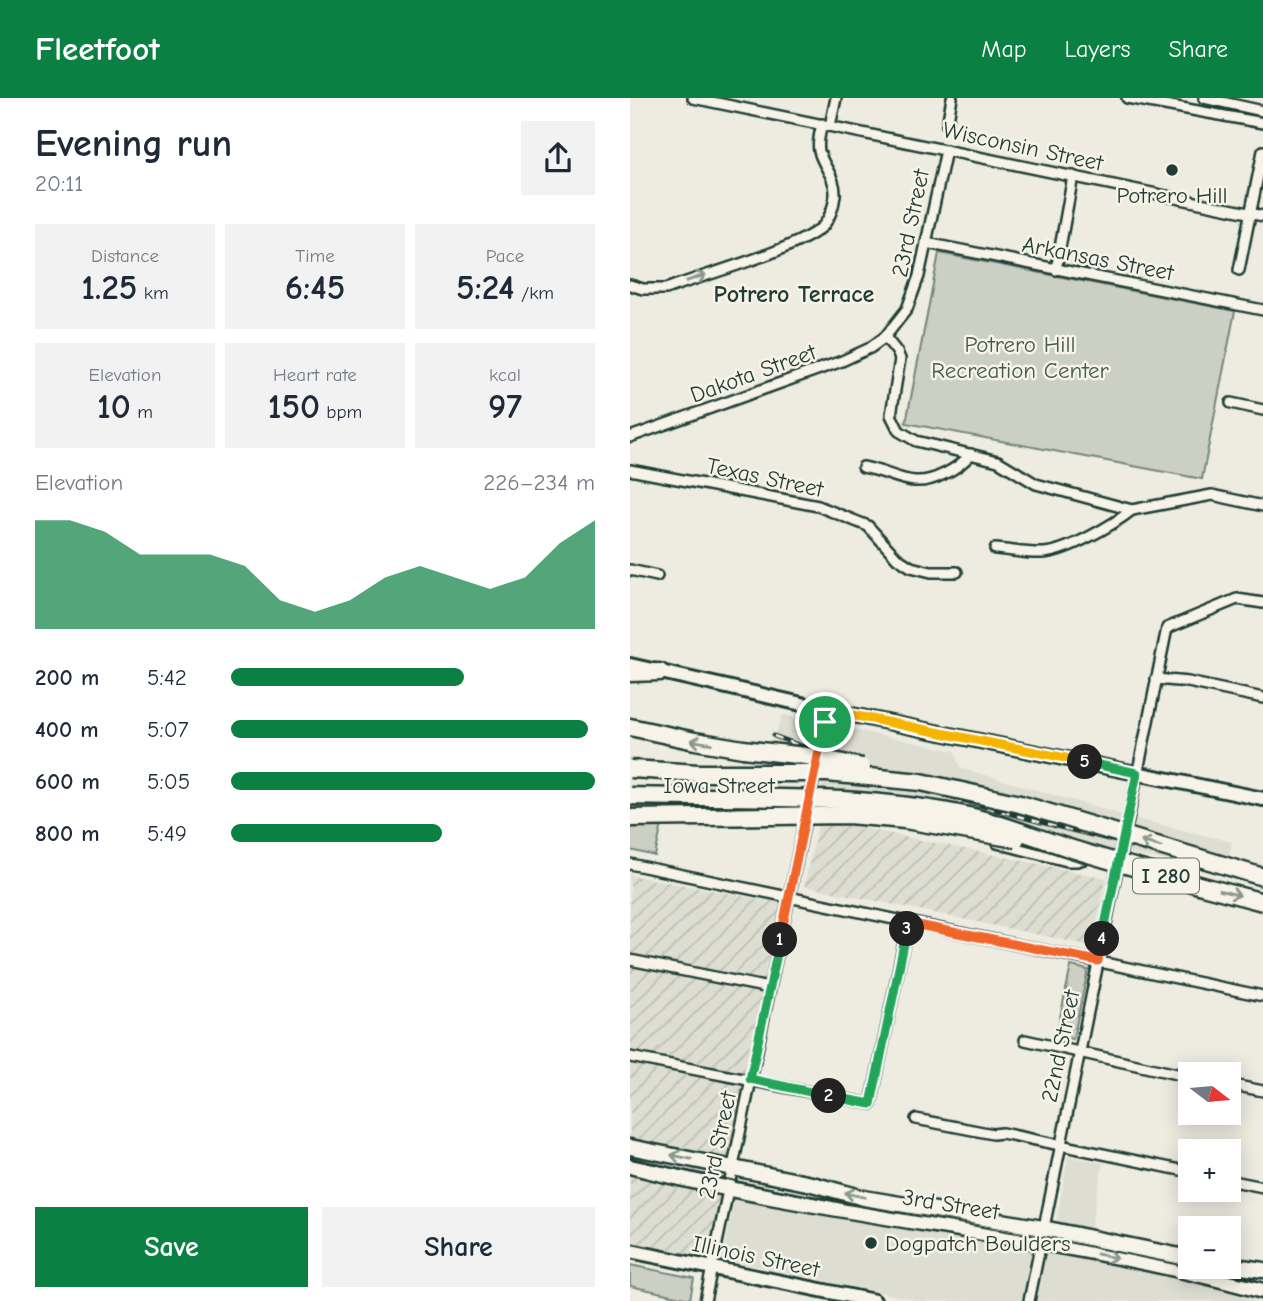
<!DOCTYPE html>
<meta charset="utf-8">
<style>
:root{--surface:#fff;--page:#f2f2f3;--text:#1f2937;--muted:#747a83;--accent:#0b8043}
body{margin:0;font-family:"Comic Neue",sans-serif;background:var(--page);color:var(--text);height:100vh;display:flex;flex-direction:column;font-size:26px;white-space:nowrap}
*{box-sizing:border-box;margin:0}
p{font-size:23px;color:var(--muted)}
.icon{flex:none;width:38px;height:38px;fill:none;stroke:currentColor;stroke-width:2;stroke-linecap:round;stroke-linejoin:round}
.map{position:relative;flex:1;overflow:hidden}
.panel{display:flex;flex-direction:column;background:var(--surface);width:630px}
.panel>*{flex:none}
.needle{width:46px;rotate:106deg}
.fabs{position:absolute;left:548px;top:964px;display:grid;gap:14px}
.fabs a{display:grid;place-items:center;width:63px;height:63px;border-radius:0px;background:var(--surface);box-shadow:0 4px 18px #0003;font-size:35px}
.pin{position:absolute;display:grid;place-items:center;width:60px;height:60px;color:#fff;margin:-30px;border:4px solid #fff;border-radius:50%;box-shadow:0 2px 7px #0007}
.km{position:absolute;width:35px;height:35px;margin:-18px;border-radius:50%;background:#222;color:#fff;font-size:19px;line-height:35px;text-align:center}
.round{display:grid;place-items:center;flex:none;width:74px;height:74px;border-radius:0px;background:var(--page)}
.head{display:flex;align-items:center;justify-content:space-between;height:119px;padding:0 35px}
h1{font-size:38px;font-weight:700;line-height:52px}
.metrics{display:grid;grid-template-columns:repeat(3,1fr);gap:10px;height:119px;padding:7px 35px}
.metrics div{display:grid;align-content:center;border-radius:0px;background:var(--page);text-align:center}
.metrics b{font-size:35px;font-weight:700}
.metrics small{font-size:19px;font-weight:400}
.metrics p{font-size:19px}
.chart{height:196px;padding:14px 35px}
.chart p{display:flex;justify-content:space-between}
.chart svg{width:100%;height:126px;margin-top:7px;fill:var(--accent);opacity:.7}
.button{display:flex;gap:14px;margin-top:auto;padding:14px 35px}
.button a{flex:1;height:80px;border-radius:0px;background:var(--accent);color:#fff;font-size:28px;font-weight:700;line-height:80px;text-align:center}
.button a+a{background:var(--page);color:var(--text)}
ul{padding:0 35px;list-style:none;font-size:23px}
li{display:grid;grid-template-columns:112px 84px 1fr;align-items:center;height:52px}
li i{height:18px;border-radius:9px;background:var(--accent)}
header{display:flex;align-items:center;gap:42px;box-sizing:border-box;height:98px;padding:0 35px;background:var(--accent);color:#fff}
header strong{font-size:33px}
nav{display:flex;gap:38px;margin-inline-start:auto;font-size:24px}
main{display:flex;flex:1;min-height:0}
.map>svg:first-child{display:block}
</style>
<header>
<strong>Fleetfoot</strong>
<nav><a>Map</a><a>Layers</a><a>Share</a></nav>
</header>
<main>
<section class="panel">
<div class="head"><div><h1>Evening run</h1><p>20:11</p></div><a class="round"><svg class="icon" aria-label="share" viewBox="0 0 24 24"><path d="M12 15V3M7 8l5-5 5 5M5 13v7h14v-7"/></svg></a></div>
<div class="metrics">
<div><p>Distance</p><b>1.25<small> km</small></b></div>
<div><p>Time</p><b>6:45</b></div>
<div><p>Pace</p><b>5:24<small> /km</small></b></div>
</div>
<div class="metrics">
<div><p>Elevation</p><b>10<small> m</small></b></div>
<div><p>Heart rate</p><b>150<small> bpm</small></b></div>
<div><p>kcal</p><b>97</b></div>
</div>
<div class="chart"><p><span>Elevation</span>226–234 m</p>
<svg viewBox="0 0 160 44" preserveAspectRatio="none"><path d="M0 44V6L10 6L20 10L30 18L40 18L50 18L60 22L70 34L80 38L90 34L100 26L110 22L120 26L130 30L140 26L150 14L160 6V44z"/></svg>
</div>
<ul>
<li><b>200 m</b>5:42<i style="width:64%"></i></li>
<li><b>400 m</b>5:07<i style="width:98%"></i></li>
<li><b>600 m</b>5:05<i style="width:100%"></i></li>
<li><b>800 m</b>5:49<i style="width:58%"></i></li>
</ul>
<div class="button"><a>Save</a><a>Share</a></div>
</section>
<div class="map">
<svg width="633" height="1203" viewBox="0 0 633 1203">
<defs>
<pattern id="industrial-furrows" width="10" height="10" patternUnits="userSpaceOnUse" patternTransform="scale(1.75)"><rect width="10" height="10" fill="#ddddd2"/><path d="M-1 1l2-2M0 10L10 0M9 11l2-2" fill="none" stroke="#bdbfb5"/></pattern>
</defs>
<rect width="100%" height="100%" fill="#eeece1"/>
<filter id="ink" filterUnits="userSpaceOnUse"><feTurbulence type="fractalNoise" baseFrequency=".0143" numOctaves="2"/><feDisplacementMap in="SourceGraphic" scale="14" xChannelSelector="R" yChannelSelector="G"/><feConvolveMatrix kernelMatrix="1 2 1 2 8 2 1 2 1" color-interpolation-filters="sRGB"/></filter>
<g filter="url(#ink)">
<g fill="#ddddd2">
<polygon points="153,617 325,653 330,670 503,720 602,744 596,775 191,693 195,671 140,649"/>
<polygon points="438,1058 473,1065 460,1134 426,1127"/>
<polygon points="105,1100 411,1150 633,1196 633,1203 291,1203 92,1161"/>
</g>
<g fill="url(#industrial-furrows)">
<polygon points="189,721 476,780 462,848 174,788"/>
<polygon points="0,777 151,805 77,1161 0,1145"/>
</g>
<g fill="#cccfc4" stroke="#76867c" stroke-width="2">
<polygon points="309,155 605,213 572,381 276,325"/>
<polygon points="0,708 36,708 25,758 0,752"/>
<polygon points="441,868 458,872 443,941 426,938"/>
<polygon points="0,1167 64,1180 60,1201 0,1188"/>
</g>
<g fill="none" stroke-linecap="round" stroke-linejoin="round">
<g stroke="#1f3d34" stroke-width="14">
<g id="street">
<polyline points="63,0 633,118"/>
<polyline points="497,0 633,25"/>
<polyline points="574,0 633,13"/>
<polyline points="317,27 322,0"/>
<polyline points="200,28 206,0"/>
<polyline points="296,145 633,212"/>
<polyline points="426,172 443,78"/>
<polyline points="609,172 633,53"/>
<path d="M0,187l13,4h23c34,-13 137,-41 158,-64 7,-9 10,-20 11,-30 1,-18 -12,-28 -16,-44 -2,-9 1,-18 3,-27"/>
<polyline points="255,239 267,254 270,261 261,317 269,333 286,343 368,363 406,386 502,412 582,397 633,408"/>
<polyline points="601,305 633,312"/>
<polyline points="0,339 212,263 240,250 255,239 277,211 289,178 316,52"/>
<path d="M233,369c33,6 48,24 81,7 11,-5 19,-11 27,-20"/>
<polyline points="0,372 188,408 238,428 267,460 281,469 301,474 327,474"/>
<path d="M365,451c16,1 33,5 49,4 24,-2 69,-28 88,-43"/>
<polyline points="0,472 27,478"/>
<polyline points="526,581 558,584 633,600"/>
<polyline points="194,633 198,612"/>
<polyline points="498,722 537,530 607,501 633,505"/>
<polyline points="367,745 437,763 447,763 457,760"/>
<polyline points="0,766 633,898"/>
<polyline points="0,862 139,890"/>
<polyline points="395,942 560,979"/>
<polyline points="0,959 241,1006 278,825"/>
<polyline points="598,986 633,993"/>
<polyline points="286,1021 363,1036 372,1035 560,1074"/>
<polyline points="598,1082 633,1089"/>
<polyline points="75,1203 185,674"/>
<polyline points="399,1203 489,762"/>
</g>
</g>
<g stroke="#1f3d34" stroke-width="18">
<g id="secondary">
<polyline points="0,567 198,612 633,701"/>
<polyline points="0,1153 244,1203"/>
</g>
</g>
<g stroke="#1f3d34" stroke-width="19">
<g id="primary">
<polyline points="0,1049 182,1086 234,1100 413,1130 560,1160"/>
<path d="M0,1068c209,54 425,67 633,125"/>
<polyline points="598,1167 633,1172"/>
</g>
</g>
<g stroke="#1f3d34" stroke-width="21">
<g id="highway">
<polyline points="0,575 30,574"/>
<polyline points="0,629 65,643 113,651"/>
</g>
</g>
<use href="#street" stroke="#f7f3e8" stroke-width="9"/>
<use href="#secondary" stroke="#f7f3e8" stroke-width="12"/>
<use href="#primary" stroke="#f7f3e8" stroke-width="14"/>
<use href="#highway" stroke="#f7f3e8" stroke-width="16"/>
<polyline stroke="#1f3d34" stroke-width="2" points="0,1061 217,1106 423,1141 633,1184"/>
<g stroke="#1f3d34" stroke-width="5">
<path id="rail" d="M144,638c143,54 289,97 440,126"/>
</g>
<use href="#rail" stroke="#f7f3e8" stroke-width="2.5" stroke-dasharray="8" stroke-linecap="butt"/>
<g stroke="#1f3d34" stroke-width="14" stroke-linecap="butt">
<g id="street-bridge">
<polyline points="187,663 194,633"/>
<polyline points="489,762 498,722"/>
</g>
</g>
<g stroke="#1f3d34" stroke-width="21" stroke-linecap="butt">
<g id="highway-bridge">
<polyline points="113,651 185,659 232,669"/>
<polyline points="0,671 69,675 197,675 291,684 390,706 633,779"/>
<path d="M0,698c115,3 230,-4 343,21 33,8 64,21 96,31 64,20 129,37 194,54"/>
<polyline points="0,720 218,717 275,722 386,741"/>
</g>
</g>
<use href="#street-bridge" stroke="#f7f3e8" stroke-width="9"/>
<use href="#highway-bridge" stroke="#f7f3e8" stroke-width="16"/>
</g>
<defs><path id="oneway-shaft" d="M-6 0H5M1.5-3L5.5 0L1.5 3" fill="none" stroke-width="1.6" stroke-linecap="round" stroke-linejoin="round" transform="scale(1.75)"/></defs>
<g stroke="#8b988e">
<use href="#oneway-shaft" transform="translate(66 180) rotate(-19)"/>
<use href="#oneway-shaft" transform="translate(71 644) rotate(-171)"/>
<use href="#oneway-shaft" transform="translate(521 746) rotate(-164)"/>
<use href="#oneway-shaft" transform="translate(600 795) rotate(15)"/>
<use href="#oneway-shaft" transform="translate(51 1059) rotate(-168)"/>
<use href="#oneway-shaft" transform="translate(225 1097) rotate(-167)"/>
<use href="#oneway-shaft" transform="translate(477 1158) rotate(12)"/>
</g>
</g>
<g fill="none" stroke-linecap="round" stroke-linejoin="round" filter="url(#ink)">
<g stroke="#fff" stroke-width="14">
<polyline id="split-1" points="150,842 195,624"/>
</g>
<g stroke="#fff" stroke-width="14">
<polyline id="split-2" points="150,842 120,981 199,998"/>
</g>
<g stroke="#fff" stroke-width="14">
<polyline id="split-3" points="199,998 241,1006 277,831"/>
</g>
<g stroke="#fff" stroke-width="14">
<polyline id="split-4" points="277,831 278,825 468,863 472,841"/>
</g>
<g stroke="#fff" stroke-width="14">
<polyline id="split-5" points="455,664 507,675 472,841"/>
</g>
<g stroke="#fff" stroke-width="14">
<polyline id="split-6" points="237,620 455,664"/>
</g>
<g stroke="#fff" stroke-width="14">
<polyline id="split-7" points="195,624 198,612 237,620"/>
</g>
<use href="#split-1" stroke="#f0652b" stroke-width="9"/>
<use href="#split-2" stroke="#22a559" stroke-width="9"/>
<use href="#split-3" stroke="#22a559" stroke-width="9"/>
<use href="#split-4" stroke="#f0652b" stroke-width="9"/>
<use href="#split-5" stroke="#22a559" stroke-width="9"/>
<use href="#split-6" stroke="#f5b400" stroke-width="9"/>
<use href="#split-7" stroke="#f5b400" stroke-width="9"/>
</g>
<g fill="#1f3d34" stroke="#f7f3e8" stroke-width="2.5">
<circle cx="542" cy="72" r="7"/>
<circle cx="241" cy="1145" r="7"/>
</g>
<g text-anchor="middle" stroke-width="5" stroke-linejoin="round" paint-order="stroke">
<rect fill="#f7f3e8" stroke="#60746a" stroke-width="2" x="503" y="760.5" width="66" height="35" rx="5"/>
<g font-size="21" font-weight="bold" fill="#1f3d34">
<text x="536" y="785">I 280</text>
</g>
<g font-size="23" fill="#1f3d34" stroke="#f7f3e8">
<text transform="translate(393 48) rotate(12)" y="8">Wisconsin Street</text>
<text transform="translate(280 125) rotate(-78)" y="8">23rd Street</text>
<text transform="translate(468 160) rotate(11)" y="8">Arkansas Street</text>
<text transform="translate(123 275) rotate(-20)" y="8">Dakota Street</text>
<text transform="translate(135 379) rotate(12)" y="8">Texas Street</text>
<text x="89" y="695">Iowa Street</text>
<text transform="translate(430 948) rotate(-78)" y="8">22nd Street</text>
<text transform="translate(87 1047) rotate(-78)" y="8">23rd Street</text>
<text transform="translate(321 1106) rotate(9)" y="8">3rd Street</text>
<text transform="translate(126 1158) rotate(12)" y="8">Illinois Street</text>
</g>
<g font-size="23" fill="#1f3d34" stroke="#f7f3e8">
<text x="542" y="105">Potrero Hill</text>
<text x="255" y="1153" text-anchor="start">Dogpatch Boulders</text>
</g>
<g font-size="23" fill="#425a51" stroke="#f7f3e8">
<text x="390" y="254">Potrero Hill<tspan x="390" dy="26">Recreation Center</tspan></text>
</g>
<g font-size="24" font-weight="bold" fill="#1f3d34" stroke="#f7f3e8">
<text x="164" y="204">Potrero Terrace</text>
</g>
</g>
</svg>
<div class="fabs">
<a><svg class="needle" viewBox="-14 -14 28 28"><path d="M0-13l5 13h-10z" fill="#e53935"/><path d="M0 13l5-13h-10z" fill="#747a83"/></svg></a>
<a>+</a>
<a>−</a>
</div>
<div class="pin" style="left:195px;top:624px;background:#1e9e55"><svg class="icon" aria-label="arrive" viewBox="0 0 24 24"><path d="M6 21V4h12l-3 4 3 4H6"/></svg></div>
<b class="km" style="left:150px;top:842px">1</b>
<b class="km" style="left:199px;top:998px">2</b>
<b class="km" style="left:277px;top:831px">3</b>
<b class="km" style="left:472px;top:841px">4</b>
<b class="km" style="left:455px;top:664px">5</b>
</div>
</main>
